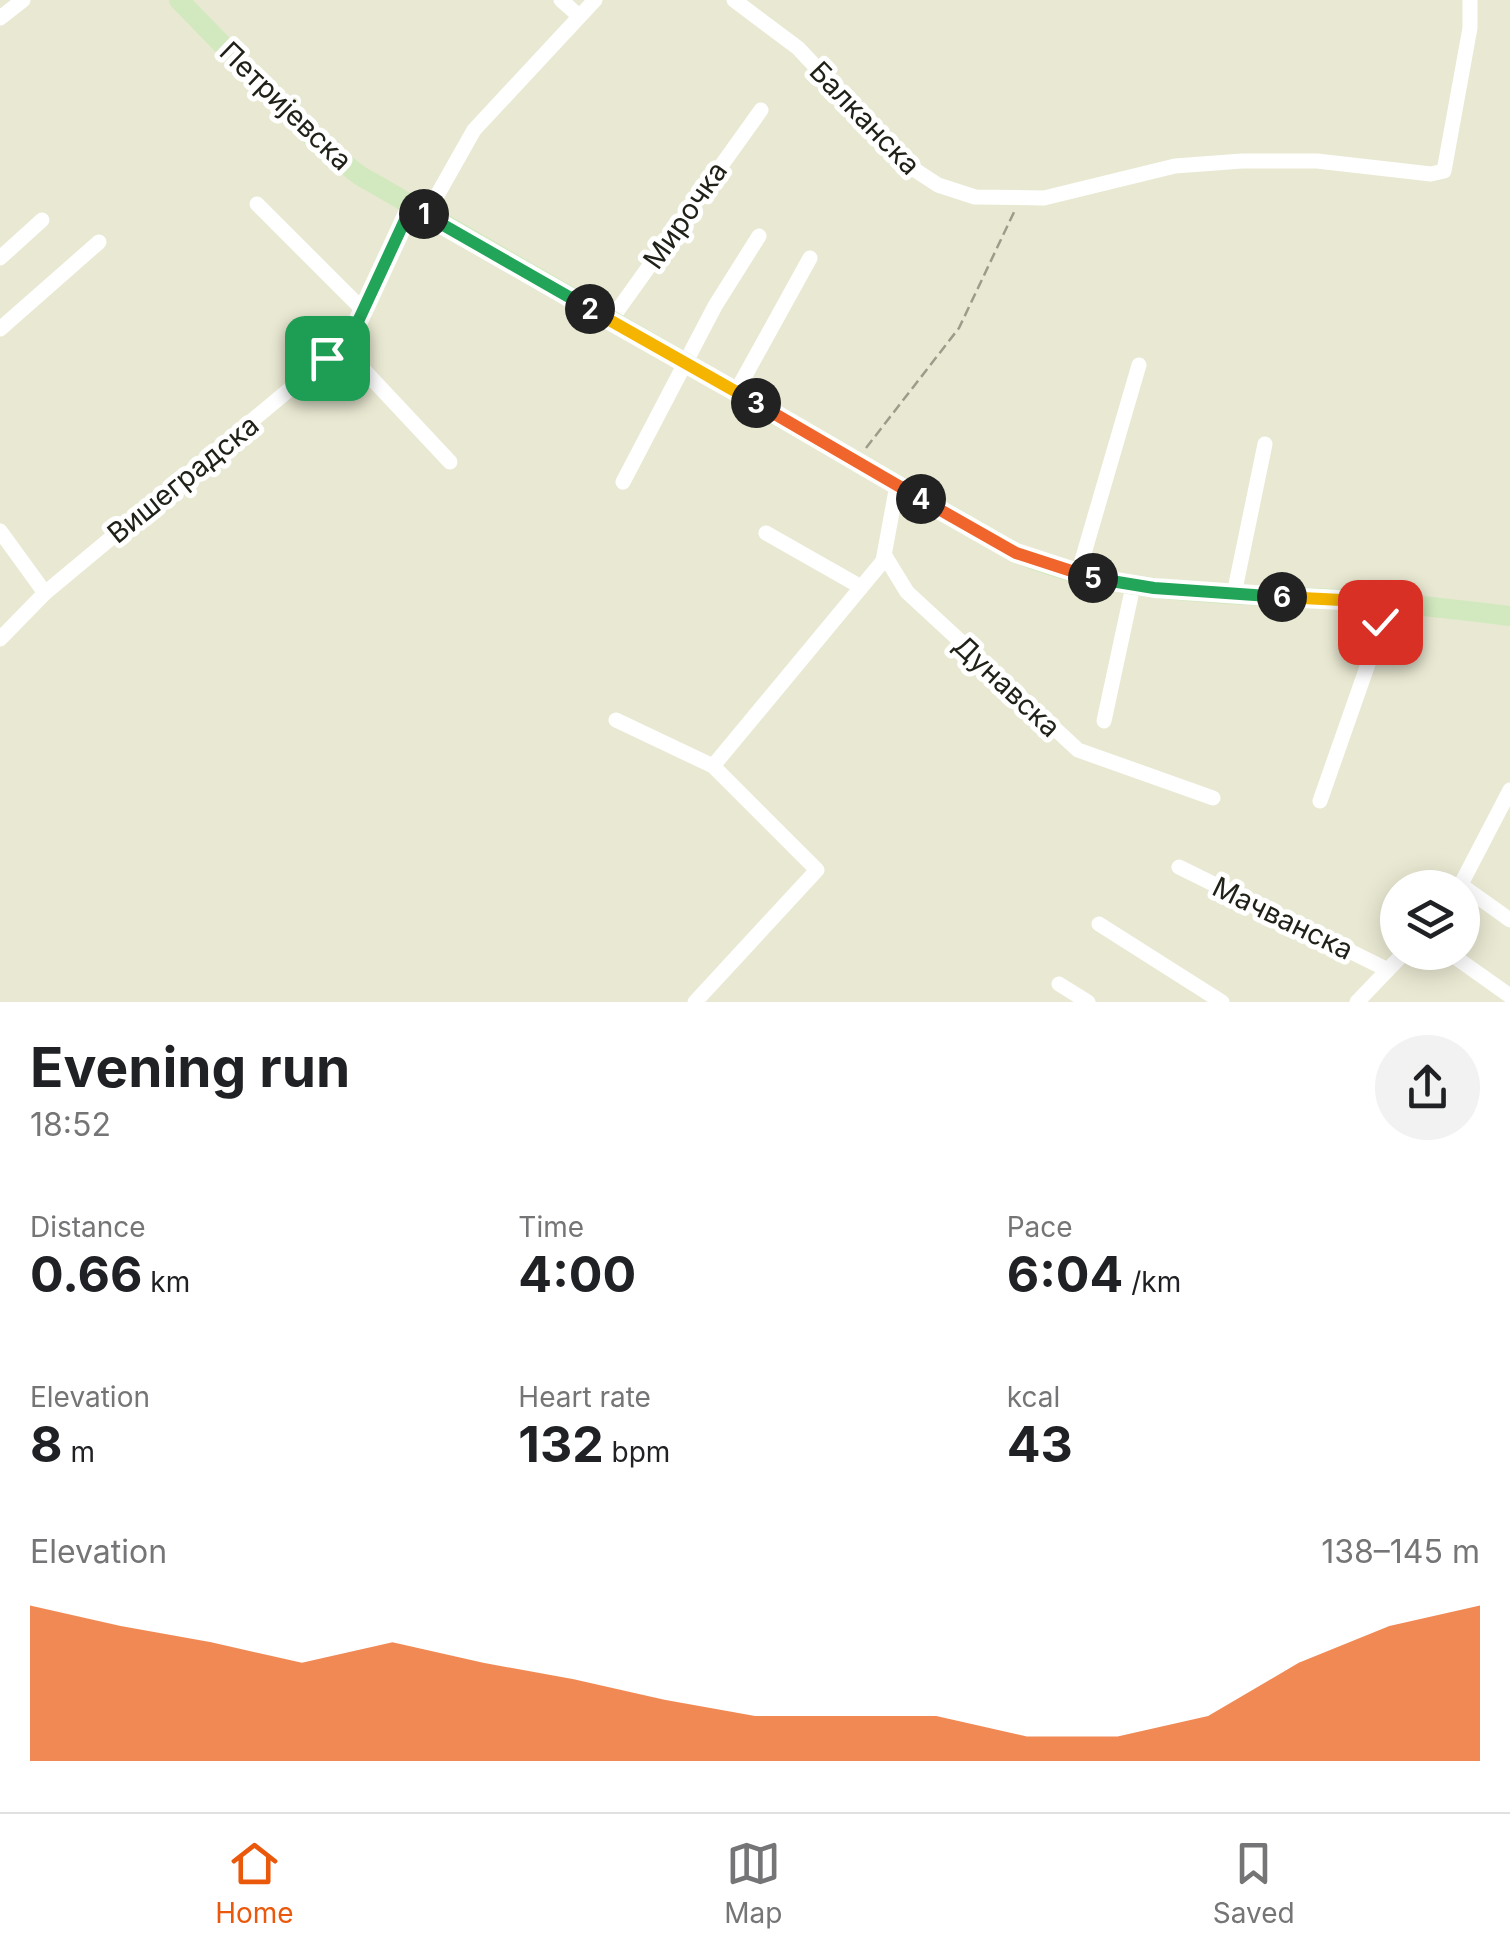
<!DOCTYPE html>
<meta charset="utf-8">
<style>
:root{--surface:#fff;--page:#f2f2f2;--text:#202124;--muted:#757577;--line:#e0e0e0;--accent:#ea580c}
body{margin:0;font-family:Inter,sans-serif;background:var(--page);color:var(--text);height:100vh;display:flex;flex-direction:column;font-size:38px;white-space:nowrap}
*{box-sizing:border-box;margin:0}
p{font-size:32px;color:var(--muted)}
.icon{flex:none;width:55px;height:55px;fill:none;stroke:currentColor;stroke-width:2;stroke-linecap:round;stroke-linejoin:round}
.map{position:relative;height:1002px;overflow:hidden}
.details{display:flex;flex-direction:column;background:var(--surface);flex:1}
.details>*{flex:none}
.fabs{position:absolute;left:1380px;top:870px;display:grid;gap:20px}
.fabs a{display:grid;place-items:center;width:100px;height:100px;border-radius:50%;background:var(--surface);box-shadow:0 5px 25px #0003;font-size:50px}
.pin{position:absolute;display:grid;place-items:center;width:85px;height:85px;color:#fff;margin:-42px;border-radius:20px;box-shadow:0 5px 15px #0006}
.km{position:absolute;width:50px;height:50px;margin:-25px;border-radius:50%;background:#222;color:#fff;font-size:28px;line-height:50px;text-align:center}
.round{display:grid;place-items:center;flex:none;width:105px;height:105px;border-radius:52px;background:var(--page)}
.head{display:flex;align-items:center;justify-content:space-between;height:170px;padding:0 30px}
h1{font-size:55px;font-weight:700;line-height:75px}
.metrics{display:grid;grid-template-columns:repeat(3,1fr);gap:15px;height:170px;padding:10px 30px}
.metrics div{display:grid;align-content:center}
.metrics b{font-size:50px;font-weight:700}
.metrics small{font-size:28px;font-weight:400}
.metrics p{font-size:28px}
.chart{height:280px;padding:20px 30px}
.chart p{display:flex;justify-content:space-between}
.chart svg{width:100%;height:180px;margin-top:10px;fill:var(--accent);opacity:.7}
.dock{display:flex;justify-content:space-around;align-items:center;height:140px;border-top:2px solid var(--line);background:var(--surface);font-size:28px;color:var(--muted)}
.dock a{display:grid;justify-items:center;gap:5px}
.dock .current{color:var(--accent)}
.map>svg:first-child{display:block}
</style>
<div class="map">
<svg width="1510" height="1002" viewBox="0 0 1510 1002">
<rect width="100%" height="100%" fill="#e9e9d3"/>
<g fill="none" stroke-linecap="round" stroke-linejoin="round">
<polyline stroke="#9c9c8b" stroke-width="2.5" stroke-dasharray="10 5" stroke-linecap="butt" points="866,448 959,328 1015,210"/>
<g stroke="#fff" stroke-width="15">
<polyline points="561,0 579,16"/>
<polyline points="734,0 798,48 909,166 938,185 975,197 1044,198 1175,166 1242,161 1317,161 1431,174 1444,171 1470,28 1470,0"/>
<polyline points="0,18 23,0"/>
<polyline points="257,204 364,311"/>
<polyline points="426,215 474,130 595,0"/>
<polyline points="0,258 42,220"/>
<polyline points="610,321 761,110"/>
<polyline points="0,329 99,242"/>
<polyline points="355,330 361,367 450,462"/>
<polyline points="736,392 810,258"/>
<polyline points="623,482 715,306 759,236"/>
<polyline points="0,531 45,593"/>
<polyline points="766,533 861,587"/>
<polyline points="885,556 907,592 1078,750 1213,798"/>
<polyline points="1078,574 1139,365"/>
<polyline points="1234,594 1265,444"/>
<polyline points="0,639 45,593 344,344 364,311 411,207"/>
<polyline points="616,720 713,766 817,870 695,1002"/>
<polyline points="1104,721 1133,586"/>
<polyline points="713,766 883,561 897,485"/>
<polyline points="1320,801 1374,647 1382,602"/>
<polyline points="1179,867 1386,969"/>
<polyline points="1461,885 1510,920"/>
<polyline points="1459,888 1510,790"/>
<polyline points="1099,924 1222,1002"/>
<polyline points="1448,952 1510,996"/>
<polyline points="1059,984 1088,1002"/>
<polyline points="1357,1002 1405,952"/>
</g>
<path stroke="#d2e9bf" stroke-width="20" d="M179,0l137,141 43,34 657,378c96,40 200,41 302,45 65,3 128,10 192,18"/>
</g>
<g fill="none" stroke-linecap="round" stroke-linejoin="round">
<g stroke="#fff" stroke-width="20">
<polyline id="split-1" points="327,358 354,330 411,207 424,214"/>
</g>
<g stroke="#fff" stroke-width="20">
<polyline id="split-2" points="424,214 590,309"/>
</g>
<g stroke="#fff" stroke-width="20">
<polyline id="split-3" points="590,309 756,403"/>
</g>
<g stroke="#fff" stroke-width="20">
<polyline id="split-4" points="756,403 921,499"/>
</g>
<g stroke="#fff" stroke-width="20">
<polyline id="split-5" points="921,499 1016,553 1093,578"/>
</g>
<g stroke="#fff" stroke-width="20">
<polyline id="split-6" points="1093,578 1154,588 1282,597"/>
</g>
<g stroke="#fff" stroke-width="20">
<polyline id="split-7" points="1282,597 1382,602 1380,622"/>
</g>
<use href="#split-1" stroke="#22a559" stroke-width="12"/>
<use href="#split-2" stroke="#22a559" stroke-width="12"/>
<use href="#split-3" stroke="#f5b400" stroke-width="12"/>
<use href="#split-4" stroke="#f0652b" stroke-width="12"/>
<use href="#split-5" stroke="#f0652b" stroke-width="12"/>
<use href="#split-6" stroke="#22a559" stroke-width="12"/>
<use href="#split-7" stroke="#f5b400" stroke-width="12"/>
</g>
<g text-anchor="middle" stroke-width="10" stroke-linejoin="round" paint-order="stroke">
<g font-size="28" fill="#212119" stroke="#fff">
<text transform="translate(286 106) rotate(44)" y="10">Петријевска</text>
<text transform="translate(865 118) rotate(46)" y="10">Балканска</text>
<text transform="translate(685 215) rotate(-55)" y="10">Мирочка</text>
<text transform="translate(183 479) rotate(-39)" y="10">Вишеградска</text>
<text transform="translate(1007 686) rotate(43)" y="10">Дунавска</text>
<text transform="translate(1283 918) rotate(26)" y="10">Мачванска</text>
</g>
</g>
</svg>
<div class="fabs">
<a><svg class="icon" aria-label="layers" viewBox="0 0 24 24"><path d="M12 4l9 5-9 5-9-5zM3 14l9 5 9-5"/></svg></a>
</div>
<div class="pin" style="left:327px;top:358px;background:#1e9e55"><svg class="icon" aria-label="arrive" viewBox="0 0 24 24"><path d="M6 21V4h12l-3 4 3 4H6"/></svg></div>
<div class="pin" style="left:1380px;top:622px;background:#d93025"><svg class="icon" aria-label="check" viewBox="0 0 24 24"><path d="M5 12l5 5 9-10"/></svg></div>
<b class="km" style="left:424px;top:214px">1</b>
<b class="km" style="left:590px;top:309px">2</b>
<b class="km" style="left:756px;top:403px">3</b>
<b class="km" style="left:921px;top:499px">4</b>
<b class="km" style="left:1093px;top:578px">5</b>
<b class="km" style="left:1282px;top:597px">6</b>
</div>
<section class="details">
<div class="head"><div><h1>Evening run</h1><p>18:52</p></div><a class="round"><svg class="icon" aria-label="share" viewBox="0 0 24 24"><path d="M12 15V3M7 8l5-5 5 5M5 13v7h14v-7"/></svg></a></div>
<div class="metrics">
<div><p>Distance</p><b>0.66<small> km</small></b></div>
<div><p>Time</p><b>4:00</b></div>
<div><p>Pace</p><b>6:04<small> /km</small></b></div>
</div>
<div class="metrics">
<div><p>Elevation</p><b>8<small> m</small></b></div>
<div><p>Heart rate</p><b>132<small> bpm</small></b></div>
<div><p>kcal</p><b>43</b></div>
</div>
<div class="chart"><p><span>Elevation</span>138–145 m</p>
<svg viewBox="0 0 160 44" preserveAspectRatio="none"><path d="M0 44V6L10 11L20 15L30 20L40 15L50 20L60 24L70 29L80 33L90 33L100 33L110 38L120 38L130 33L140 20L150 11L160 6V44z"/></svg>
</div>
</section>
<nav class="dock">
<a class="current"><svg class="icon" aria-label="home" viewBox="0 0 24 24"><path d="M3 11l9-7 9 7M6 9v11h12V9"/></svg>Home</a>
<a><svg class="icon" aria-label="map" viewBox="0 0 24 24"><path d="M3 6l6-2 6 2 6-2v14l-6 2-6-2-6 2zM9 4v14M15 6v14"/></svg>Map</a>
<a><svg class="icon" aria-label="saved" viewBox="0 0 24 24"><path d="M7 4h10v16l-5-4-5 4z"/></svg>Saved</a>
</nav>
